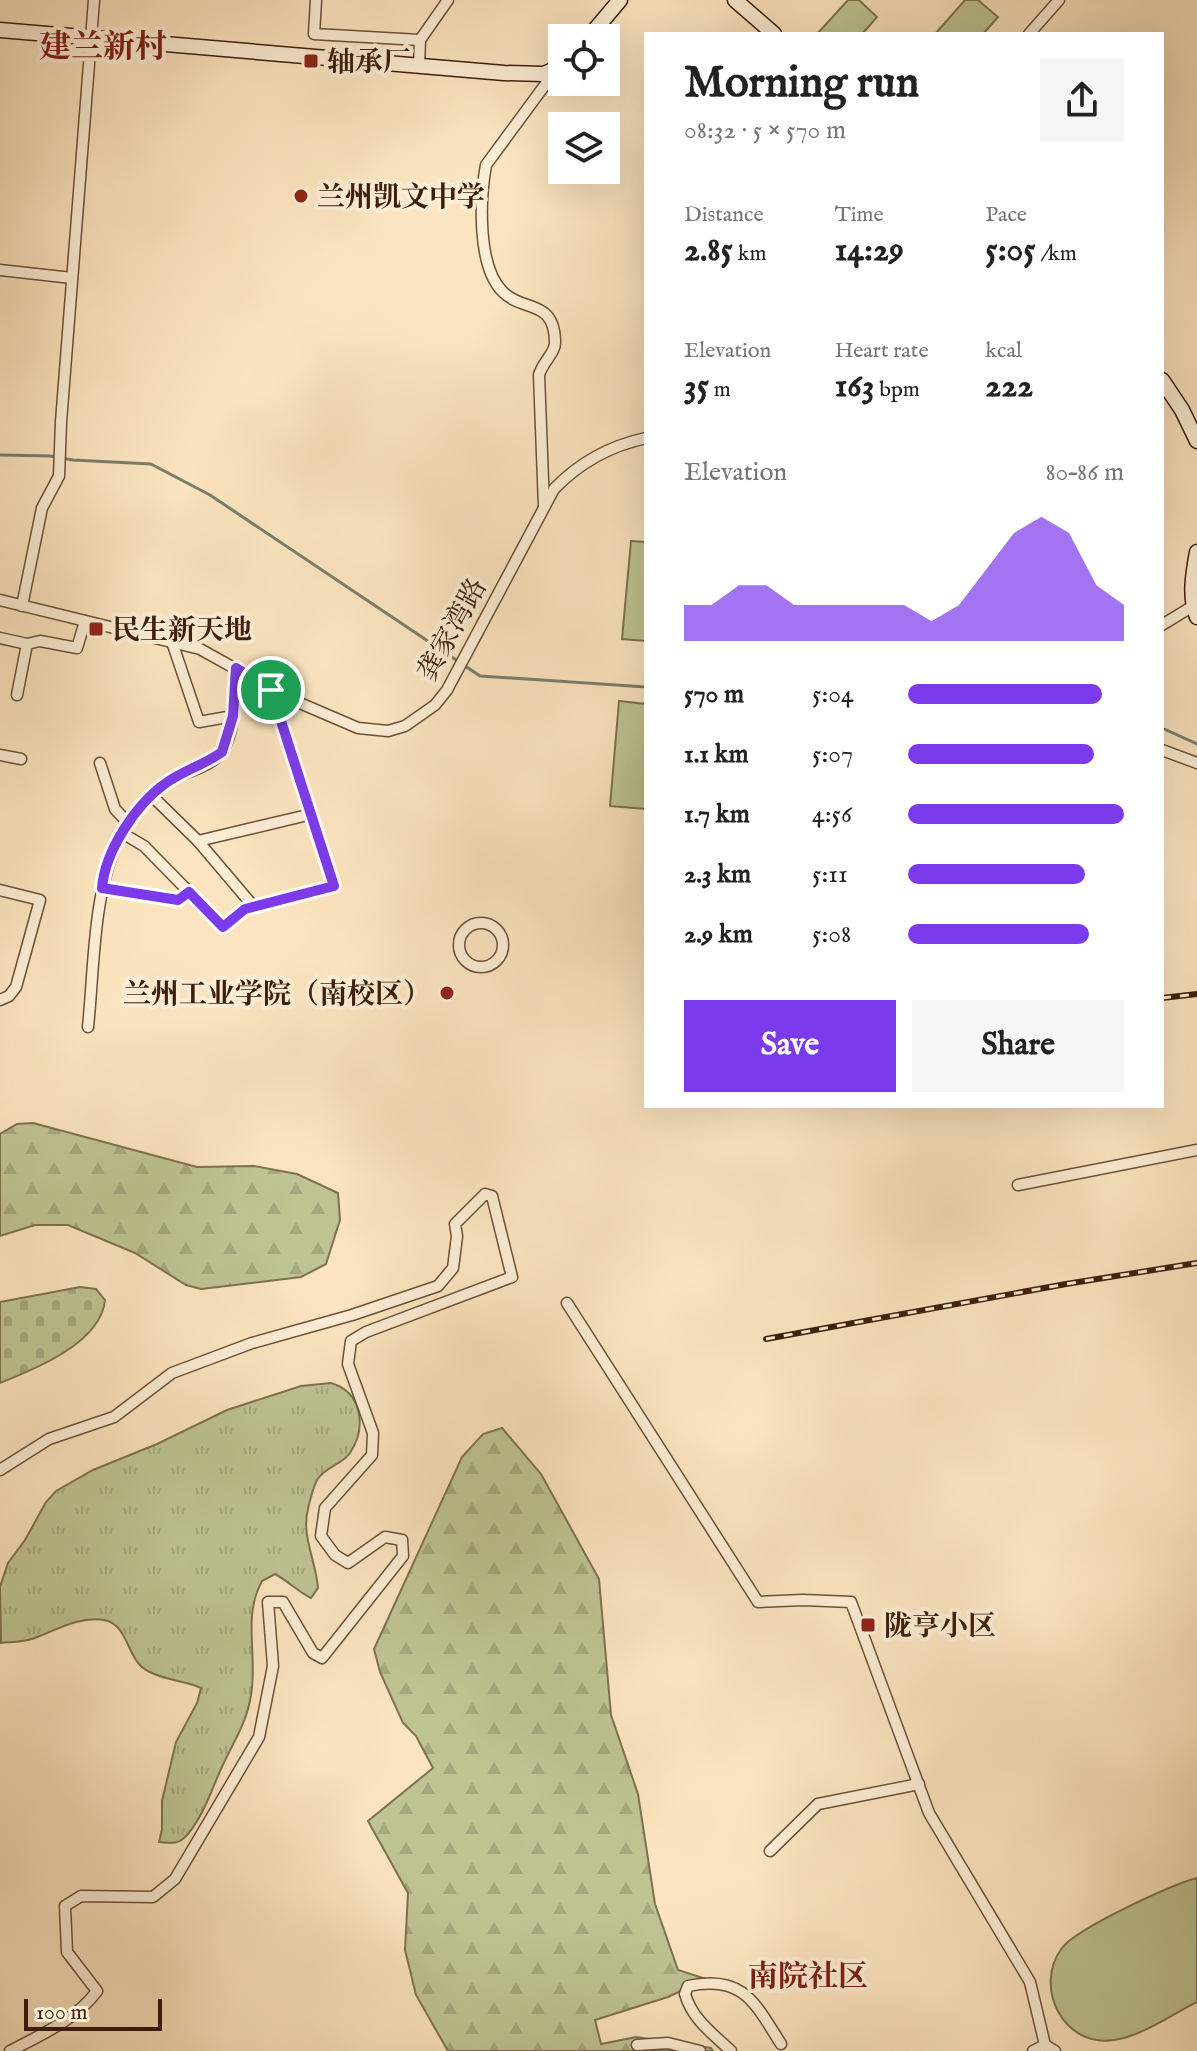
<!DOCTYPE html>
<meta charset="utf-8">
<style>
:root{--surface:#fff;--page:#f6f6f6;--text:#222;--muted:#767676;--accent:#7c3aed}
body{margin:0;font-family:"IM FELL English","Noto Serif SC",serif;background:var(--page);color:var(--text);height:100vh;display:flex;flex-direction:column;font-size:30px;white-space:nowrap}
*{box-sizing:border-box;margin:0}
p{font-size:26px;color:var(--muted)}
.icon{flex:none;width:44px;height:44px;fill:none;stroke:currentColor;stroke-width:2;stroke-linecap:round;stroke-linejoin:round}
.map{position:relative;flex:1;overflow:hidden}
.side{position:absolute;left:644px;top:32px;width:520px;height:1076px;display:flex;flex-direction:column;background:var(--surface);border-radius:0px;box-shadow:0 8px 32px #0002}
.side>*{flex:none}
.fabs{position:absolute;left:548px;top:24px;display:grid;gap:16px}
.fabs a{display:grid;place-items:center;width:72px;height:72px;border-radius:0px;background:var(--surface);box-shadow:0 8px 32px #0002;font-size:40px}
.scale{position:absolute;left:24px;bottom:20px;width:138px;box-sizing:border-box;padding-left:8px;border:4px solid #3d1e0c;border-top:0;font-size:22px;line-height:28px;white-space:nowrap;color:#3d1e0c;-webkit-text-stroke:6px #fcedd5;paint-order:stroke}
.pin{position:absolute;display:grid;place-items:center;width:68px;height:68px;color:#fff;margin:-34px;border:4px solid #fff;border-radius:50%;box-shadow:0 2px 8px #0007}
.round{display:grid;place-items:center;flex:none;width:84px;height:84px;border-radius:0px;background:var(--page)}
.head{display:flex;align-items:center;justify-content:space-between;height:136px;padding:0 40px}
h1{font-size:44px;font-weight:700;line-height:60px}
.stats{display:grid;grid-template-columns:repeat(3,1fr);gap:12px;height:136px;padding:8px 40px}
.stats div{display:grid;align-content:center}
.stats b{font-size:34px;font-weight:700}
.stats small{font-size:22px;font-weight:400}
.stats p{font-size:22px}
.chart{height:224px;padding:16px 40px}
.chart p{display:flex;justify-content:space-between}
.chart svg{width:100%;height:144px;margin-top:8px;fill:var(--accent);opacity:.7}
.cta{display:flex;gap:16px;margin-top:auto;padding:16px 40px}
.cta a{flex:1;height:92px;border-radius:0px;background:var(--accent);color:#fff;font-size:32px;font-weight:700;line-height:92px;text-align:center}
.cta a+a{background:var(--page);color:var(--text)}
ul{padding:0 40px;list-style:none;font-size:26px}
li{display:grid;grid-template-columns:128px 96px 1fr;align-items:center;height:60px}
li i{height:20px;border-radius:10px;background:var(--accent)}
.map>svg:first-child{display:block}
</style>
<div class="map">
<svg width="1197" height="2051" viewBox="0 0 1197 2051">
<defs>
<pattern id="grass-tufts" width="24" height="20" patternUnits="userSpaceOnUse" patternTransform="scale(2)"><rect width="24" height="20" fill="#bec492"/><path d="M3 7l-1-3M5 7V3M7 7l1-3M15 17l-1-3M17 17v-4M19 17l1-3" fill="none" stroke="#a4a87d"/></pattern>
<pattern id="forest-firs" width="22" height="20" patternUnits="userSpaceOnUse" patternTransform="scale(2)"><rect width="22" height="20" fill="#bec492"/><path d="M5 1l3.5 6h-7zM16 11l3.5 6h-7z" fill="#a4a87d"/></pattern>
<pattern id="cemetery-stones" width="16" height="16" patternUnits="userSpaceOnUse" patternTransform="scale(2)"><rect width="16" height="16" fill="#bec492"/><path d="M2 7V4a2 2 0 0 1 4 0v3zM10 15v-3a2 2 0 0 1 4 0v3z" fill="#a4a87d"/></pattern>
</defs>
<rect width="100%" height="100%" fill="#fbe4bf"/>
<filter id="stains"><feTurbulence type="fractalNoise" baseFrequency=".0025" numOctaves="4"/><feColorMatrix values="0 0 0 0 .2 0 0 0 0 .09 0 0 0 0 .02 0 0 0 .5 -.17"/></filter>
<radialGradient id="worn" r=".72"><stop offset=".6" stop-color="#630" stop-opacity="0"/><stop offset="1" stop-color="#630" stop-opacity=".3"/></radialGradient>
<path fill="url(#grass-tufts)" stroke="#7e714f" stroke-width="2" d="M331,1383c31,9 36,44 19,70 -7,11 -25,14 -33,27 -4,8 -7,20 -9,29 -7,26 8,52 10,79l-7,10c-14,-7 -23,-17 -36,-24l-13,7c-20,36 -4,75 -11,114 -4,28 -19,49 -30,74 -10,22 -18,48 -34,66 -8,10 -17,8 -28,7l3,-13v-28l14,-59 21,-39 4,-15c-18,-9 -49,-8 -63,-25 -11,-14 -14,-40 -34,-43 -26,-4 -49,11 -72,19 -10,3 -21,3 -31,4l-1,-56 8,-24 17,-23 21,-38 10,-11 37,-21 64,-26 70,-34 74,-24z"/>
<g fill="url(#forest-firs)" stroke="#7e714f" stroke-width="2">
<polygon points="33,1123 197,1167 254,1166 297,1174 338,1193 340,1220 326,1264 301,1277 201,1289 186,1285 135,1253 68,1225 35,1225 0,1236 0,1134 17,1124"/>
<polygon points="502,1428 541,1474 599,1579 611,1715 638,1794 655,1904 678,1970 706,1979 668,1997 595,2020 601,2044 636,2037 711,2048 713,2051 448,2051 416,1995 405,1950 408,1893 368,1821 433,1768 416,1736 403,1723 380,1672 374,1649 462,1457 483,1434"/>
</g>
<path fill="url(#cemetery-stones)" stroke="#7e714f" stroke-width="2" d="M80,1287l16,2 9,11c-4,43 -70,69 -105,83v-81z"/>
<g fill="#bec492" stroke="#7e714f" stroke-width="2">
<polygon points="848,0 859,0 877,17 862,34 817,34"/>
<polygon points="965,0 978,0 998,17 983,34 935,34"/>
<polygon points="631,541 646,542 646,641 622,639"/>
<polygon points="619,701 646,704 646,809 610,806"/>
<path d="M1197,1878v124c-26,13 -55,34 -83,38 -51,8 -81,-54 -52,-92 15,-20 109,-63 135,-70z"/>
</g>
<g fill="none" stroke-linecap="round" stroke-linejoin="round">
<g stroke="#787f6e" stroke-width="3">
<polyline points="0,455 50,456 73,460 151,464 210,495 480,676 646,687"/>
<polyline points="1162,728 1197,744"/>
</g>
<g stroke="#6c5039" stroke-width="13">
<g id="street">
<polyline points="316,0 314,34 420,40"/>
<polyline points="1029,34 1059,0"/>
<polyline points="419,65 420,40 448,0"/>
<polyline points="0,270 72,278"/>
<path d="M544,507l-5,-132c3,-12 16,-22 16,-32 0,-45 -32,-30 -53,-52 -25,-26 -22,-93 -16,-126l70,-95"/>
<path d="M0,600l200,49 88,49 70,30 30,3 17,-5 30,-21 12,-15 107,-201c26,-27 55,-43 92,-51"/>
<polyline points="22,606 42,508 59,476 61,422 94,0"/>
<polyline points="1162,625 1193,606"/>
<polyline points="0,638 27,644"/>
<polyline points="172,642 199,722 233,716"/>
<polyline points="17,695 27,644 40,641 77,648 85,621"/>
<polyline points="1162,750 1197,763"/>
<polyline points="0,755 21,759"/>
<polyline points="100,763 115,809 128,823"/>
<polyline points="152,796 198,841 254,907"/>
<polyline points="198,841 312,814"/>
<polyline points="102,888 178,900 189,892 144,846 122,833"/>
<polyline points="0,890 40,900 16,987 9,996 0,1000"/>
<polyline points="189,892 223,927 245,909 334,886 271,690"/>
<circle cx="481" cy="945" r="22"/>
<path d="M88,1027c6,-58 5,-134 30,-186 11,-22 30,-47 51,-60 15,-9 42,-14 53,-29 14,-21 13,-60 14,-84"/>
<polyline points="1018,1185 1197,1150"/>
<polyline points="567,1303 758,1602 803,1600 851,1602 929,1813 1030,1982 1045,2045 1055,2051"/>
<path d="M0,1470l49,-31 65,-22 58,-44 80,-30 100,-28 86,-29 15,-18 4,-32 -2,-12 30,-30 7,2 20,81 -146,55 -15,9 -3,23 25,69 -1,22 -47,53 -4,28 14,19 13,8 37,-26 17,3 1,16 -81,102 -9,-5 -30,-51h-15l5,64 -14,71 -84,142 -22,18 -72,-1 -16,10 2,46 30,39c-20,28 -56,44 -87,60"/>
<polyline points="770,1851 818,1804 919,1784"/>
<polyline points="637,2045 668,2043 700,2051"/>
<path d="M731,2051c-18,-17 -39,-32 -46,-57l3,-8c55,-12 67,17 93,58"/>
<polyline points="1033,2051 1045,2045"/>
</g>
</g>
<g stroke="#3d1e0c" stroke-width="17">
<g id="secondary">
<polyline points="735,0 774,34"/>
<polyline points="0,30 504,73 544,74 562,66"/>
<polyline points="588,38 620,0"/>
<polyline points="1162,380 1182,410 1197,441"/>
<path d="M1197,552c-4,22 -8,45 0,65"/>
</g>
</g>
<use href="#street" stroke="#fcedd5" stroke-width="10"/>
<use href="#secondary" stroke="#fcedd5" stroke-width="14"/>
<g stroke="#3d1e0c" stroke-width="6">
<g id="rail">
<polyline points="1162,998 1197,994"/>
<polyline points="766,1339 1066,1284 1197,1263"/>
</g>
</g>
<use href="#rail" stroke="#fcedd5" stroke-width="3" stroke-dasharray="9" stroke-linecap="butt"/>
</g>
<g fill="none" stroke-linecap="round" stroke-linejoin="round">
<g stroke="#fff" stroke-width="16">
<path id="route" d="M236,668l35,22 63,196 -89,23 -22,18 -34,-35 -11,8 -76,-12c3,-37 34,-84 64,-105 18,-13 38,-18 56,-31l11,-36z"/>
</g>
<use href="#route" stroke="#7c3aed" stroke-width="10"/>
</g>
<g fill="#8f2418" stroke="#fcedd5" stroke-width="3">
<rect x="303" y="53" width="16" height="16" rx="4"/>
<circle cx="301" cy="196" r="8"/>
<rect x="88" y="621" width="16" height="16" rx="4"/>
<circle cx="447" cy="993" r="8"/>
<rect x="860" y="1617" width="16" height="16" rx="4"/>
</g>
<g text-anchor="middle" stroke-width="8" stroke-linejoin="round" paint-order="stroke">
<g font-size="28" font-weight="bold" fill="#3d1e0c" stroke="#fcedd5" text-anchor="start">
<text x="327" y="71">轴承厂</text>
<text x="317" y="206">兰州凯文中学</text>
<text x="112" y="639">民生新天地</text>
<text x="431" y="1003" text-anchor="end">兰州工业学院（南校区）</text>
<text x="884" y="1635">陇亨小区</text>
</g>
<g font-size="28" fill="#3d1e0c" stroke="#fcedd5">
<text transform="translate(451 629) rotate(-61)" y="10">龚家湾路</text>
</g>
<g font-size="30" font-weight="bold" fill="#7a1f14" stroke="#fcedd5">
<text x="808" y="1986">南院社区</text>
</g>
<g font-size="32" font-weight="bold" fill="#7a1f14" stroke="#fcedd5">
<text x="103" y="57">建兰新村</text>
</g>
</g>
<rect width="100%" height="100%" filter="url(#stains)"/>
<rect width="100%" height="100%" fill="url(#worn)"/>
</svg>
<div class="fabs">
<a><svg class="icon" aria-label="locate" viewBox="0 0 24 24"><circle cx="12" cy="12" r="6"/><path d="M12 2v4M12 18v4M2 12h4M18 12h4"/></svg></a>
<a><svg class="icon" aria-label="layers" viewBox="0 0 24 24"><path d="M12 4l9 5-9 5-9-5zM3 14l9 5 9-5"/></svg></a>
</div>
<div class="scale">100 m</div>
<div class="pin" style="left:271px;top:690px;background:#1e9e55"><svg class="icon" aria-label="arrive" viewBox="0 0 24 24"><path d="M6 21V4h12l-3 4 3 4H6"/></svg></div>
<section class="side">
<div class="head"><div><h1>Morning run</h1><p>08:32 · 5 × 570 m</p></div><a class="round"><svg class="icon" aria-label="share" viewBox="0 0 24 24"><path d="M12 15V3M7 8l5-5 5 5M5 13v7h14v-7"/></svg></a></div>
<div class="stats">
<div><p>Distance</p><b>2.85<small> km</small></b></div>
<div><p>Time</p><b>14:29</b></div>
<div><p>Pace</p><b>5:05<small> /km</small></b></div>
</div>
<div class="stats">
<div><p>Elevation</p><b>35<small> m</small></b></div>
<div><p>Heart rate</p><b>163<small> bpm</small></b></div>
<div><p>kcal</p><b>222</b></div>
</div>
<div class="chart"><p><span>Elevation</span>80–86 m</p>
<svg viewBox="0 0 160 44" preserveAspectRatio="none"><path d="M0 44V33L10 33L20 27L30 27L40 33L50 33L60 33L70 33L80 33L90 38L100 33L110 22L120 11L130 6L140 11L150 27L160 33V44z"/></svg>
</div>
<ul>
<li><b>570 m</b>5:04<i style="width:90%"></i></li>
<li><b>1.1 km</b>5:07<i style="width:86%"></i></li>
<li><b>1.7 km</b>4:56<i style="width:100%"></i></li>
<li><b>2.3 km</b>5:11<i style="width:82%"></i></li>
<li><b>2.9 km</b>5:08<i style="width:84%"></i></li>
</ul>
<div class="cta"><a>Save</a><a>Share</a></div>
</section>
</div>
